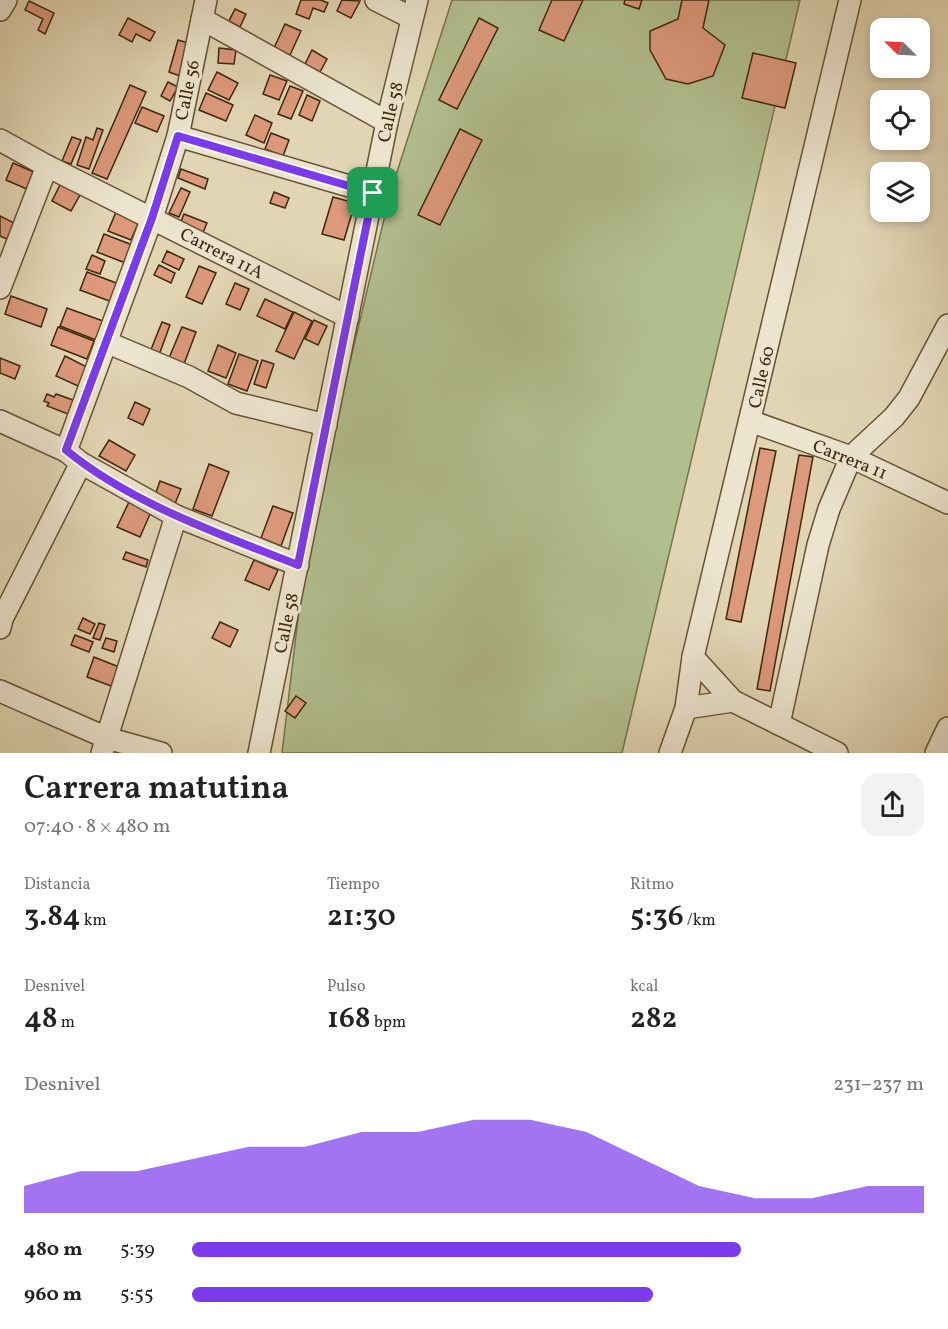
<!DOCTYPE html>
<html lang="es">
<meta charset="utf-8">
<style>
:root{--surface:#fff;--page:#f2f2f2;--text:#222;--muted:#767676;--accent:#7c3aed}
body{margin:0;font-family:Vollkorn,serif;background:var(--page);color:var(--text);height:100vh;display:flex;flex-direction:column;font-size:22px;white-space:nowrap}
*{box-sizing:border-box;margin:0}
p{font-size:20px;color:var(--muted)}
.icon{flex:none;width:33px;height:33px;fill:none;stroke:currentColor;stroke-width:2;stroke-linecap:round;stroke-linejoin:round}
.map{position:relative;height:753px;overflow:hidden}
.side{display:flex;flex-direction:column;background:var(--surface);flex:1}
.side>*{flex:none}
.needle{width:39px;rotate:294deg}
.fabs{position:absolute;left:870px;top:18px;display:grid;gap:12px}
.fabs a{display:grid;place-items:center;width:60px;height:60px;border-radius:12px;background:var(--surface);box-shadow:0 3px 9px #0003;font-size:30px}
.pin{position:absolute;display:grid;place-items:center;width:51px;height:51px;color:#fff;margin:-26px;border-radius:12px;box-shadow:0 3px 9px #0006}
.round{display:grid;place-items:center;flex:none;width:63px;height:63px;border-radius:18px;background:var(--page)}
.headline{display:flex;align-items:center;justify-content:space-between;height:102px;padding:0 24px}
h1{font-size:33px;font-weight:600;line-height:45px}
.stats{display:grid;grid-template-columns:repeat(3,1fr);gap:9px;height:102px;padding:6px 24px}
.stats div{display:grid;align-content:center}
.stats b{font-size:30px;font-weight:600}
.stats small{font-size:16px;font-weight:400}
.stats p{font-size:16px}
.chart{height:168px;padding:12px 24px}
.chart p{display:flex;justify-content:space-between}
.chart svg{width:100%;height:108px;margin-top:6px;fill:var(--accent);opacity:.7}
ul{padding:0 24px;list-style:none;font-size:20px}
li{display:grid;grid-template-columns:96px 72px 1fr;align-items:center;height:45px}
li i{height:15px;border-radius:8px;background:var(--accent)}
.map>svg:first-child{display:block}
</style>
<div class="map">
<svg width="948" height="753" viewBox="0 0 948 753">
<rect width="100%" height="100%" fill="#e1d5b3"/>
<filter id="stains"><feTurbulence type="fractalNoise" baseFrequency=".00333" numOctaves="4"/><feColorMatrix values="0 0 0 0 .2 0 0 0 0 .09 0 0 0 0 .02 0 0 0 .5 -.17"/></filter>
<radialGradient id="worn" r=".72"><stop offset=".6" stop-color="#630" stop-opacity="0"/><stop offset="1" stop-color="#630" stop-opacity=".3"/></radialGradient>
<polygon fill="#b1be8e" stroke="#78734c" stroke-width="1.5" points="452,0 800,0 622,753 282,753 307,543 390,194"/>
<g fill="#dc997b" stroke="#3e280a" stroke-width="1.5">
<polygon points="301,0 321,0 328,3 324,12 313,8 309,19 296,14"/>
<polygon points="342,0 360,1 351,18 337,11"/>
<polygon points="552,0 583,0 564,41 539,30"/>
<polygon points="625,0 642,0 639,9 624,4"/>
<polygon points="682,0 709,0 703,28 725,45 713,76 688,84 666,79 650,50 650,31 678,19"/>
<polygon points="29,1 54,13 45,34 38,30 43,19 25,10"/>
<polygon points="235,9 246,14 240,27 229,21"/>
<polygon points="128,18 155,32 150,41 136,34 132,42 119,35"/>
<polygon points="479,18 498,28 457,109 439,100"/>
<polygon points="285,24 301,31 290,55 274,48"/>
<polygon points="178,40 188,43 180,76 169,72"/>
<polygon points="219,48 236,50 234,64 218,63"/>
<polygon points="312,50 327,59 320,72 305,64"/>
<polygon points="753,53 796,63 785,108 742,98"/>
<polygon points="217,72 238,83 229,100 208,90"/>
<polygon points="270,75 287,81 279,100 263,94"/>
<polygon points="168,82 178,87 170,101 161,96"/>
<polygon points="130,85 146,92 107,179 92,173"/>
<polygon points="290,86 303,91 291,119 278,114"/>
<polygon points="206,93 233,105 226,121 199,110"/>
<polygon points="307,95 320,101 312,121 299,115"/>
<polygon points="142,107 164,116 157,132 135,123"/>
<polygon points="255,115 272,123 264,143 246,135"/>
<polygon points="97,128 103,130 89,169 77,165 86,137 93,140"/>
<polygon points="460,129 482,140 440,225 418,215"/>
<polygon points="271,133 289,140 283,156 265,149"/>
<polygon points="72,137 81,140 71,164 62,161"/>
<polygon points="13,163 36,173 29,190 6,180"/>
<polygon points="181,169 208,179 205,189 178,178"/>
<polygon points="61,183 81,193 71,211 52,201"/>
<polygon points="181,188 190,192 179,217 169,213"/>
<polygon points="274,192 289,198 285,208 270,203"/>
<polygon points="333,197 355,203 344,240 322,234"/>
<polygon points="116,212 139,221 131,240 108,231"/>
<polygon points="184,214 207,223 202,235 179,226"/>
<polygon points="0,216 18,225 11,241 0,236"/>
<polygon points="104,234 135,246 128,264 97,252"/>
<polygon points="167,251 184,259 179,270 162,262"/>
<polygon points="92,255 105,261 100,274 86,269"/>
<polygon points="159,265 175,273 171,283 154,275"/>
<polygon points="199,266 216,273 202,304 186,297"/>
<polygon points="87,272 119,284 112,302 80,290"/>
<polygon points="235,283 249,289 240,310 226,304"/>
<polygon points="11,296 47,309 41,327 5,314"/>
<polygon points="265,299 293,312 285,329 257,316"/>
<polygon points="67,308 103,321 96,340 60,326"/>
<polygon points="294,312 312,321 294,359 276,351"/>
<polygon points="314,320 327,326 318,345 305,339"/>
<polygon points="162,322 170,325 159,355 150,352"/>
<polygon points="58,327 94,341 87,359 51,345"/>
<polygon points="182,327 196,332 184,364 169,358"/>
<polygon points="218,345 236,353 226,378 208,371"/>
<polygon points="239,354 258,361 247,391 228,384"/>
<polygon points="65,356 87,367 78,386 56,376"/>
<polygon points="0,358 20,366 15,379 0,373"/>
<polygon points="262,360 274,364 266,388 254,384"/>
<polygon points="47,394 54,397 56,394 73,400 68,414 47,406 49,403 44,401"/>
<polygon points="135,402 150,409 143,425 128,418"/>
<polygon points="109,440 135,455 126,471 99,456"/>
<polygon points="760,448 776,451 741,622 726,619"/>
<polygon points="799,455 813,457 770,691 757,689"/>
<polygon points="209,464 229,472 212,516 193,509"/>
<polygon points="160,481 181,489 174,506 154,498"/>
<polygon points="129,502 151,512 140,537 117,527"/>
<polygon points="273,506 293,513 281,546 261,538"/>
<polygon points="126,552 148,560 146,567 123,559"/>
<polygon points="254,560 278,570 269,590 245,580"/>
<polygon points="83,618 95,624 90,634 78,629"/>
<polygon points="220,622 238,630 230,647 212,638"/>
<polygon points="99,623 105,625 100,640 93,638"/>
<polygon points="75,635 93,642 89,652 71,645"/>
<polygon points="106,638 117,641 114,652 102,648"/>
<polygon points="94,657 119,667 111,686 87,677"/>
<polygon points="296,696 306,703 295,718 285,711"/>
</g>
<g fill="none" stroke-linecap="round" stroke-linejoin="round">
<g stroke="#675334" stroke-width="24">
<g id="minor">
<polyline points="376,0 412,18"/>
<polyline points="0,10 6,0"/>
<polyline points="202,19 387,122"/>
<polyline points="178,136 373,193"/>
<polyline points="0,140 47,166 348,317"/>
<polyline points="0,288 47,166"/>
<polyline points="106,342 189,377 236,403 326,425"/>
<polyline points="0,421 66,451 81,463 176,516 298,565"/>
<polyline points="750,421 851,457 948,503"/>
<polyline points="66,451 152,218 178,136 206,0"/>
<polyline points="0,628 2,619 81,463"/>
<polyline points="693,657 733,701 837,753"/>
<polyline points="0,691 107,738 161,753"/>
<polyline points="686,708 733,701"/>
<polyline points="779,724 818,545 829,509 851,457 894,417 909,398 948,325"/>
<polyline points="102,753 176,516"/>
<polyline points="259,753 387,122 417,0"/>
<polyline points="670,753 686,708 693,657 850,0"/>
<polyline points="936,753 948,728"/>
</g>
</g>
<use href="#minor" stroke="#ece4ce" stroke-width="21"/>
</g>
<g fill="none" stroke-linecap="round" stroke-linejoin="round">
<g stroke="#fff" stroke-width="12">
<path id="route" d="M178,136l195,57 -75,372c-76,-30 -168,-62 -232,-115l86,-232z"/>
</g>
<use href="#route" stroke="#7c3aed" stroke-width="8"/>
</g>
<g text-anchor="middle" stroke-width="6" stroke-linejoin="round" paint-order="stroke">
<g font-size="18" fill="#3e280a" stroke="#ece4ce">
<text transform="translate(187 90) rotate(-78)" y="6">Calle 56</text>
<text transform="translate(390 112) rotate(-77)" y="6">Calle 58</text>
<text transform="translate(222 253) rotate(27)" y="6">Carrera 11A</text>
<text transform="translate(761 377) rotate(-77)" y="6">Calle 60</text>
<text transform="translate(850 459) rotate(22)" y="6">Carrera 11</text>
<text transform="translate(286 623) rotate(-78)" y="6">Calle 58</text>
</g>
</g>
<rect width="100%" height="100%" filter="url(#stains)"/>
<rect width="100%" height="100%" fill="url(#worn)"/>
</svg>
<div class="fabs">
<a><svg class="needle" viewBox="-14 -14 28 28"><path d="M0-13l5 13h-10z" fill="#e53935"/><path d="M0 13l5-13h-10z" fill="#767676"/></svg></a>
<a><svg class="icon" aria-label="locate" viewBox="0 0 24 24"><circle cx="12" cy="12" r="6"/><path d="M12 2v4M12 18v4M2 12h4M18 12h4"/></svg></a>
<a><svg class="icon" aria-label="layers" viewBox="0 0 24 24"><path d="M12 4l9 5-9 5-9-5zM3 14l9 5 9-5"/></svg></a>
</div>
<div class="pin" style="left:373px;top:193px;background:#1e9e55"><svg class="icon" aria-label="arrive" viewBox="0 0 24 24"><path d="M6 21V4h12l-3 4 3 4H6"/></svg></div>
</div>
<section class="side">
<div class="headline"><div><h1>Carrera matutina</h1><p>07:40 · 8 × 480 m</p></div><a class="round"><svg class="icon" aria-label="share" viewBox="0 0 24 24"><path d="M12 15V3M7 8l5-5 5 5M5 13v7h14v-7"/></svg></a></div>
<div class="stats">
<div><p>Distancia</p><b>3.84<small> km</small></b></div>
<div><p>Tiempo</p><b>21:30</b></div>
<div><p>Ritmo</p><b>5:36<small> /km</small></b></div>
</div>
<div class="stats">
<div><p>Desnivel</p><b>48<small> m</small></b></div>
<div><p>Pulso</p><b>168<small> bpm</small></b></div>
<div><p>kcal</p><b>282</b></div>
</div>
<div class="chart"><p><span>Desnivel</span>231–237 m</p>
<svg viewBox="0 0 160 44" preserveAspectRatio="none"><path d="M0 44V33L10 27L20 27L30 22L40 17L50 17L60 11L70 11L80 6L90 6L100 11L110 22L120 33L130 38L140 38L150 33L160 33V44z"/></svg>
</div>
<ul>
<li><b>480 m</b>5:39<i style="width:75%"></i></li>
<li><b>960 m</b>5:55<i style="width:63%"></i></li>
</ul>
</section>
